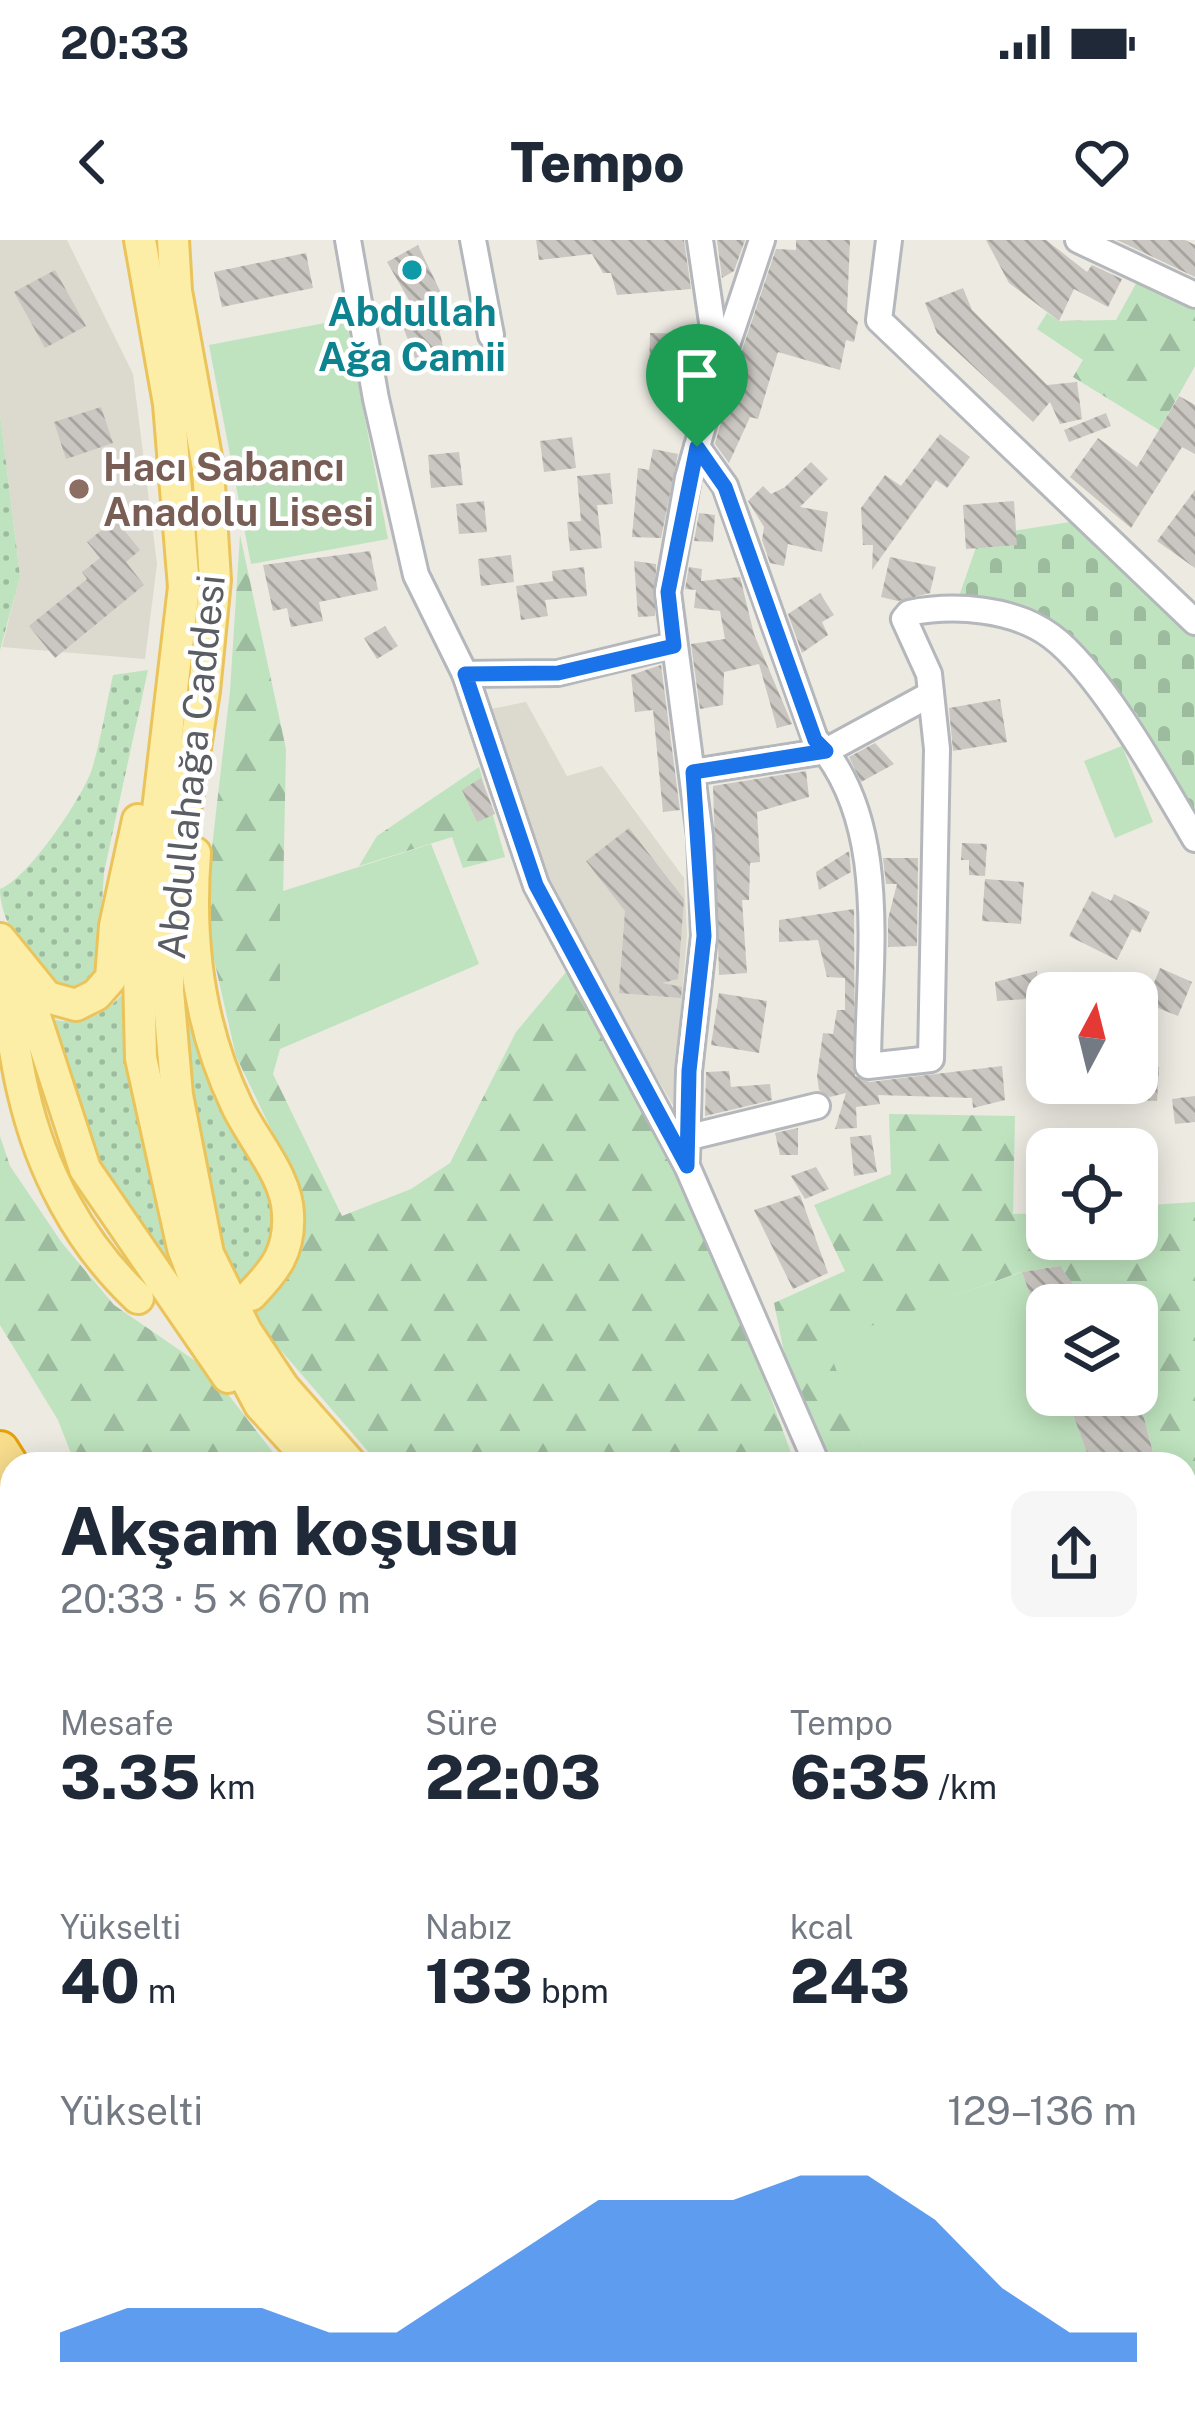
<!DOCTYPE html>
<html lang="tr">
<meta charset="utf-8">
<style>
:root{--surface:#fff;--page:#f6f6f7;--text:#1f2937;--muted:#747a83;--accent:#1a73e8}
body{margin:0;font-family:"Public Sans",sans-serif;background:var(--page);color:var(--text);height:100vh;display:flex;flex-direction:column;font-size:45px;white-space:nowrap}
*{box-sizing:border-box;margin:0}
p{font-size:39px;color:var(--muted)}
.icon{flex:none;width:66px;height:66px;fill:none;stroke:currentColor;stroke-width:2;stroke-linecap:round;stroke-linejoin:round}
.map{position:relative;flex:1;overflow:hidden}
.side{position:absolute;left:0px;top:1212px;width:1197px;height:975px;display:flex;flex-direction:column;background:var(--surface);border-radius:36px 36px 0 0;box-shadow:0 6px 30px #0003}
.side>*{flex:none}
.needle{width:78px;rotate:7deg}
.controls{position:absolute;left:1026px;top:732px;display:grid;gap:24px}
.controls a{display:grid;place-items:center;width:132px;height:132px;border-radius:24px;background:var(--surface);box-shadow:0 6px 30px #0003;font-size:60px}
.pin{position:absolute;display:grid;place-items:center;width:102px;height:102px;color:#fff;margin:-123px -51px;border-radius:50% 50% 50% 0;rotate:-45deg;box-shadow:0 0 12px #0007}
.pin .icon{rotate:45deg}
.round{display:grid;place-items:center;flex:none;width:126px;height:126px;border-radius:24px;background:var(--page)}
.overview{display:flex;align-items:center;justify-content:space-between;height:204px;padding:0 60px}
h1{font-size:66px;font-weight:800;line-height:90px}
.stats{display:grid;grid-template-columns:repeat(3,1fr);gap:18px;height:204px;padding:12px 60px}
.stats div{display:grid;align-content:center}
.stats b{font-size:60px;font-weight:800}
.stats small{font-size:33px;font-weight:400}
.stats p{font-size:33px}
.chart{height:336px;padding:24px 60px}
.chart p{display:flex;justify-content:space-between}
.chart svg{width:100%;height:216px;margin-top:12px;fill:var(--accent);opacity:.7}
.status{display:flex;justify-content:space-between;align-items:center;height:84px;padding:0 60px;background:var(--surface);direction:ltr}
.status svg{height:33px;fill:currentColor}
header{display:flex;justify-content:space-between;align-items:center;height:156px;padding:0 60px;background:var(--surface);font-size:54px;font-weight:800}
.map>svg:first-child{display:block}
</style>
<div class="status"><b>20:33</b><svg viewBox="0 0 49 12"><path d="M0 12V9h3v3zM5 12V6h3v6zM10 12V3h3v9zM15 12V0h3v12zM26 1h20v11H26zM47 4h2v5h-2z"/></svg></div>
<header><svg class="icon" aria-label="back" viewBox="0 0 24 24"><path d="M15 5l-7 7 7 7"/></svg>Tempo<svg class="icon" aria-label="heart" viewBox="0 0 24 24"><path d="M12 20l-8-8c-3-5 5-10 8-4 3-6 11-1 8 4z"/></svg></header>
<div class="map">
<svg width="1195" height="2185" viewBox="0 0 1195 2185">
<defs>
<pattern id="green-dots" width="8" height="8" patternUnits="userSpaceOnUse" patternTransform="scale(3)"><rect width="8" height="8" fill="#bee3be"/><path d="M2 2h.1M6 6h.1" fill="none" stroke="#9dbb9e" stroke-width="1.8" stroke-linecap="round"/></pattern>
<pattern id="forest-firs" width="22" height="20" patternUnits="userSpaceOnUse" patternTransform="scale(3)"><rect width="22" height="20" fill="#bee3be"/><path d="M5 1l3.5 6h-7zM16 11l3.5 6h-7z" fill="#9dbb9e"/></pattern>
<pattern id="cemetery-stones" width="16" height="16" patternUnits="userSpaceOnUse" patternTransform="scale(3)"><rect width="16" height="16" fill="#bee3be"/><path d="M2 7V4a2 2 0 0 1 4 0v3zM10 15v-3a2 2 0 0 1 4 0v3z" fill="#9dbb9e"/></pattern>
<pattern id="building-back-hatch" width="6" height="6" patternUnits="userSpaceOnUse" patternTransform="scale(3)"><rect width="6" height="6" fill="#cac6c1"/><path d="M-1 5l2 2M0 0l6 6M5-1l2 2" fill="none" stroke="#a7a4a0"/></pattern>
</defs>
<rect width="100%" height="100%" fill="#eceae1"/>
<g fill="#dcd9cf">
<polygon points="0,0 67,0 133,134 157,324 145,419 2,407 20,335 0,174"/>
<polygon points="526,462 567,536 602,526 684,638 687,694 673,865 544,648 491,469"/>
</g>
<g fill="url(#green-dots)">
<polygon points="0,174 20,336 0,410"/>
<path d="M148,430l-44,202 -6,90 -8,16 -16,11c-37,-12 -74,-62 -74,-100 27,-9 83,-92 92,-120 9,-30 14,-63 21,-94z"/>
<path d="M177,682l78,240 24,55 -17,51 -21,16c-59,-113 -58,-238 -64,-362z"/>
<path d="M125,751c-1,115 33,221 74,328l-98,-139 -61,-164c35,12 62,4 85,-25z"/>
<polygon points="12,1602 12,1825 0,1824 0,1608"/>
<polygon points="12,2053 12,2175 80,2175 72,2185 0,2185 0,2066"/>
</g>
<g fill="url(#forest-firs)">
<polygon points="1138,40 1195,66 1195,126 1159,190 1073,137 1083,120 1037,89 1047,73 1059,81 1116,80"/>
<polygon points="240,295 286,509 280,809 273,834 342,976 411,949 450,923 516,792 567,731 702,968 795,1224 379,1224 252,1077 297,1024 305,987 294,937 236,816 210,702 208,642 230,451"/>
<polygon points="479,527 505,617 463,628 452,597 359,626 377,596"/>
<polygon points="889,874 1015,876 1013,974 1047,973 1047,999 1137,999 1137,966 1195,962 1195,1606 1185,1621 1185,1224 1156,1224 1137,1150 1137,1065 1088,1065 1059,1026 1021,1032 827,1103 871,1224 833,1224 785,1117 774,1063 845,1031 814,965 891,934"/>
<polygon points="0,896 10,926 62,1003 114,1065 210,1131 282,1224 75,1224 58,1180 0,1085"/>
<polygon points="167,2175 271,2175 272,2185 158,2185"/>
<polygon points="463,2175 561,2175 563,2185 466,2185"/>
</g>
<polygon fill="url(#cemetery-stones)" points="1089,279 1195,388 1195,585 1137,474 1053,380 958,359 980,296"/>
<g fill="#bee3be">
<polygon points="346,79 388,299 251,324 209,105"/>
<polygon points="1122,506 1153,582 1115,598 1084,521"/>
<polygon points="431,604 479,724 280,809 280,652"/>
<polygon points="1022,1032 1047,1102 1047,1155 1066,1155 1091,1224 871,1224 826,1102"/>
<polygon points="1195,1871 1195,2185 1186,2185 1179,2175 1185,2175 1185,1877"/>
</g>
<g fill="url(#building-back-hatch)">
<polygon points="536,0 684,0 691,49 617,55 611,33 603,33 592,14 539,20"/>
<polygon points="717,0 745,0 734,31 722,38"/>
<polygon points="796,0 850,0 847,72 858,82 854,102 846,100 840,130 778,112 758,179 750,177 729,223 715,204 735,131 776,9 796,10"/>
<polygon points="986,0 1046,0 1087,32 1092,25 1122,39 1108,67 1074,49 1059,81 1009,43"/>
<polygon points="1117,0 1185,0 1195,5 1195,37"/>
<polygon points="418,5 454,80 438,84 444,111 415,118 397,71 413,67 387,22"/>
<polygon points="306,13 313,48 222,67 214,32"/>
<polygon points="55,30 86,86 45,108 14,52"/>
<polygon points="963,48 972,70 1047,145 1077,142 1082,179 1060,184 1050,162 1033,182 937,93 925,63"/>
<polygon points="650,93 696,94 692,141 649,146"/>
<polygon points="1179,156 1195,165 1195,214 1182,207 1131,288 1070,237 1098,198 1137,227"/>
<polygon points="101,167 113,203 66,219 54,182"/>
<polygon points="1106,173 1111,186 1069,202 1064,190"/>
<polygon points="940,194 970,217 947,248 936,240 872,330 873,305 863,305 861,268 885,235 901,246"/>
<polygon points="572,197 576,228 544,232 540,201"/>
<polygon points="653,209 678,214 661,298 632,297 638,228 649,230"/>
<polygon points="459,212 463,245 431,248 428,215"/>
<polygon points="811,222 828,239 800,267 828,272 822,312 788,304 784,326 770,323 762,300 764,287 748,261 763,246 771,254 785,247"/>
<polygon points="610,233 613,264 597,265 602,308 570,311 567,282 581,281 577,236"/>
<polygon points="1195,250 1195,328 1157,301"/>
<polygon points="484,261 487,292 459,294 456,264"/>
<polygon points="1014,261 1017,305 966,309 963,265"/>
<polygon points="699,273 715,275 713,302 694,301"/>
<polygon points="115,279 140,310 126,322 144,345 55,418 29,386 87,339 82,332 100,318 87,302"/>
<polygon points="370,311 378,350 319,362 323,381 291,387 287,368 273,371 263,325"/>
<polygon points="511,315 514,342 481,346 478,319"/>
<polygon points="890,317 936,327 930,353 898,361 881,357"/>
<polygon points="634,321 656,324 655,376 638,377"/>
<polygon points="584,327 587,356 545,360 548,376 521,380 516,346 553,341 552,331"/>
<polygon points="689,327 702,329 701,341 740,337 754,394 792,484 777,488 759,424 724,432 723,465 700,469 691,404 725,399 720,371 694,368 696,350 685,349"/>
<polygon points="820,353 834,375 822,382 828,395 802,413 788,374"/>
<polygon points="385,386 398,406 377,419 364,398"/>
<polygon points="661,425 680,570 663,572 653,470 635,472 631,435"/>
<polygon points="1000,459 1007,502 953,511 949,468"/>
<polygon points="875,503 894,524 861,542 849,517"/>
<polygon points="806,531 809,557 757,572 760,622 750,623 749,660 742,660 747,733 719,735 713,546"/>
<polygon points="481,538 495,574 477,582 462,550"/>
<polygon points="629,588 684,659 678,739 662,743 682,747 681,758 619,753 625,671 586,621"/>
<polygon points="962,603 987,604 985,636 969,635 969,620 961,620"/>
<polygon points="849,611 851,632 819,650 816,632"/>
<polygon points="883,618 918,618 917,706 888,707 888,679 897,644 886,644"/>
<polygon points="985,639 1024,642 1021,684 982,681"/>
<polygon points="1092,651 1111,661 1114,654 1150,672 1140,693 1132,689 1117,720 1069,696"/>
<polygon points="854,669 855,836 870,842 1002,826 1005,860 973,868 972,858 878,855 880,864 856,867 857,888 835,889 846,853 830,857 819,850 817,836 823,793 833,794 837,770 845,770 845,738 827,737 818,700 779,702 779,680"/>
<polygon points="1160,728 1192,742 1178,776 1146,763"/>
<polygon points="1037,731 1039,758 997,761 995,742"/>
<polygon points="719,753 767,761 759,813 711,805"/>
<polygon points="1137,825 1159,827 1157,861 1125,859 1126,843 1137,843"/>
<polygon points="729,831 731,847 770,844 772,860 705,876 706,832"/>
<polygon points="1195,856 1195,882 1175,884 1172,859"/>
<polygon points="798,888 798,915 780,915 775,893"/>
<polygon points="871,895 877,932 854,936 850,897"/>
<polygon points="816,927 829,949 805,959 791,936"/>
<polygon points="800,955 828,1033 793,1049 754,970"/>
<polygon points="1060,1026 1088,1065 1047,1065 1045,1097 1022,1032"/>
<polygon points="1066,1155 1138,1155 1156,1224 1091,1224"/>
</g>
<g fill="none" stroke-linecap="round" stroke-linejoin="round">
<g stroke="#b4b7bb" stroke-width="30">
<g id="minor">
<polyline points="348,0 376,159 416,335 465,434 536,645 687,926 817,1224"/>
<polyline points="473,0 491,95"/>
<polyline points="889,0 879,80 1195,382"/>
<polyline points="1078,0 1195,55"/>
<polyline points="721,123 762,0"/>
<path d="M697,207l28,39 90,253c77,83 53,222 53,327l63,-7 6,-310 -8,-75 -25,-55 5,-6c45,-9 104,-5 142,23 50,37 111,147 144,203"/>
<polyline points="465,434 558,433 673,405"/>
<polyline points="693,532 826,511 931,454"/>
<polyline points="686,898 817,866"/>
<polyline points="687,918 689,831 704,696 700,596 668,352 688,238 719,130 700,0"/>
<polyline points="1185,1687 1195,1690"/>
<polyline points="0,1911 12,1913"/>
<polyline points="582,2175 584,2185"/>
<polyline points="1064,2175 1065,2185"/>
<polyline points="1170,2175 1177,2185"/>
</g>
</g>
<g stroke="#ebc35b" stroke-width="36">
<g id="major">
<polyline points="140,0 169,164 184,347 139,733 141,818 183,1008 198,1048 260,1165 314,1224"/>
<polyline points="173,0 176,51 208,228 215,340 204,451 170,666 168,751 177,855 208,1014 246,1091 284,1148 351,1224"/>
<path d="M195,613c-7,86 4,174 42,253 16,34 50,70 51,108 2,37 -12,55 -37,81"/>
<polyline points="0,699 47,757 76,765 96,755 111,738 115,686 138,580"/>
<polyline points="0,720 33,770 85,929 228,1137"/>
<path d="M0,752c13,31 15,67 23,99 18,79 56,152 115,207"/>
<polyline points="127,2185 135,2175"/>
</g>
</g>
<g stroke="#e5a009" stroke-width="42">
<g id="highway">
<polyline points="0,1210 12,1229"/>
<polyline points="0,1256 12,1276"/>
<polyline points="0,1334 12,1353"/>
<polyline points="377,2175 380,2185"/>
<polyline points="415,2175 418,2185"/>
</g>
</g>
<use href="#minor" stroke="#fff" stroke-width="24"/>
<use href="#major" stroke="#fceea7" stroke-width="30"/>
<use href="#highway" stroke="#f8dd8c" stroke-width="36"/>
</g>
<g fill="none" stroke-linecap="round" stroke-linejoin="round">
<g stroke="#fff" stroke-width="24">
<polygon id="route" points="697,207 725,247 815,500 826,511 693,532 704,696 689,831 687,926 536,645 465,434 558,433 674,406 668,352"/>
</g>
<use href="#route" stroke="#1a73e8" stroke-width="15"/>
</g>
<circle fill="#0f9aa8" stroke="#fff" stroke-width="4.5" cx="412" cy="30" r="12"/>
<circle fill="#8d6e63" stroke="#fff" stroke-width="4.5" cx="79" cy="249" r="12"/>
<g text-anchor="middle" stroke-width="9" stroke-linejoin="round" paint-order="stroke">
<g font-size="39" font-weight="bold" fill="#0d838f" stroke="#fff">
<text x="412" y="86">Abdullah<tspan x="412" dy="45">Ağa Camii</tspan></text>
</g>
<g font-size="39" font-weight="bold" fill="#785e54" stroke="#fff" text-anchor="start">
<text x="103" y="241">Hacı Sabancı<tspan x="103" dy="45">Anadolu Lisesi</tspan></text>
</g>
<g font-size="39" fill="#5a5d62" stroke="#fff">
<text transform="translate(191 527) rotate(-84)" y="14">Abdullahağa Caddesi</text>
</g>
</g>
</svg>
<div class="controls">
<a><svg class="needle" viewBox="-14 -14 28 28"><path d="M0-13l5 13h-10z" fill="#e53935"/><path d="M0 13l5-13h-10z" fill="#747a83"/></svg></a>
<a><svg class="icon" aria-label="locate" viewBox="0 0 24 24"><circle cx="12" cy="12" r="6"/><path d="M12 2v4M12 18v4M2 12h4M18 12h4"/></svg></a>
<a><svg class="icon" aria-label="layers" viewBox="0 0 24 24"><path d="M12 4l9 5-9 5-9-5zM3 14l9 5 9-5"/></svg></a>
</div>
<div class="pin" style="left:697px;top:207px;background:#1e9e55"><svg class="icon" aria-label="arrive" viewBox="0 0 24 24"><path d="M6 21V4h12l-3 4 3 4H6"/></svg></div>
<section class="side">
<div class="overview"><div><h1>Akşam koşusu</h1><p>20:33 · 5 × 670 m</p></div><a class="round"><svg class="icon" aria-label="share" viewBox="0 0 24 24"><path d="M12 15V3M7 8l5-5 5 5M5 13v7h14v-7"/></svg></a></div>
<div class="stats">
<div><p>Mesafe</p><b>3.35<small> km</small></b></div>
<div><p>Süre</p><b>22:03</b></div>
<div><p>Tempo</p><b>6:35<small> /km</small></b></div>
</div>
<div class="stats">
<div><p>Yükselti</p><b>40<small> m</small></b></div>
<div><p>Nabız</p><b>133<small> bpm</small></b></div>
<div><p>kcal</p><b>243</b></div>
</div>
<div class="chart"><p><span>Yükselti</span>129–136 m</p>
<svg viewBox="0 0 160 44" preserveAspectRatio="none"><path d="M0 44V38L10 33L20 33L30 33L40 38L50 38L60 29L70 20L80 11L90 11L100 11L110 6L120 6L130 15L140 29L150 38L160 38V44z"/></svg>
</div>
</section>
</div>
